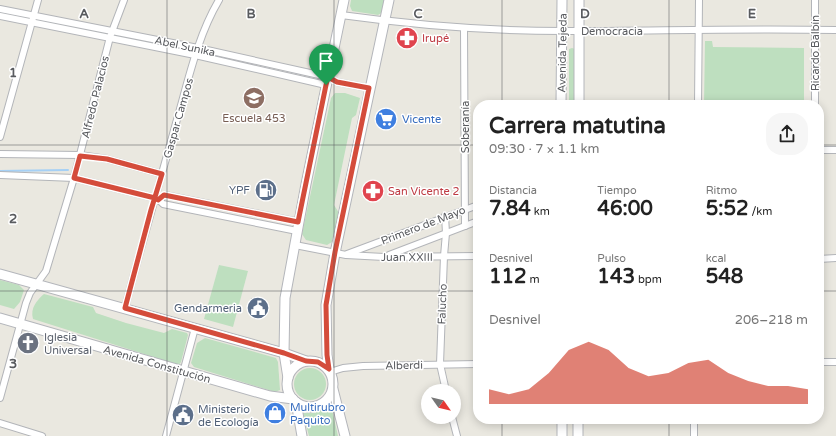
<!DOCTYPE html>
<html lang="es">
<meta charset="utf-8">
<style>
:root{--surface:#fff;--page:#f6f6f6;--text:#222;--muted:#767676;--accent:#d44c3b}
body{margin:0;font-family:"Varela Round",sans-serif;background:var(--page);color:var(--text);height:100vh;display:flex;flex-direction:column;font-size:15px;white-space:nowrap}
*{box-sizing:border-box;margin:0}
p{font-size:13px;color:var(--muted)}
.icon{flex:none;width:22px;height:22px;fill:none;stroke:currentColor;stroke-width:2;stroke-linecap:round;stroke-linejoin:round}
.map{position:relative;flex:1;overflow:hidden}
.panel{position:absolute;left:473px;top:100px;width:351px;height:324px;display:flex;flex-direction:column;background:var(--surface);border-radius:16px;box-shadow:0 2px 10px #0003}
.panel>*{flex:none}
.needle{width:26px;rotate:124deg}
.buttons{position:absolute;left:421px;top:384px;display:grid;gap:8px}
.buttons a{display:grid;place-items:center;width:40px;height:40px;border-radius:50%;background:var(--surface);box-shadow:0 2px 10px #0003;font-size:20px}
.pin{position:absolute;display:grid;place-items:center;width:34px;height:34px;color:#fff;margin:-41px -17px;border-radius:50% 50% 50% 0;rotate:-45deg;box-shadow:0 0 4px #0007}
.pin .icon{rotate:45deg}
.round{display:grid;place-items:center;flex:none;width:42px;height:42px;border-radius:16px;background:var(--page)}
.headline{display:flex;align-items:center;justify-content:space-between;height:68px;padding:0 16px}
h1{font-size:22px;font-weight:700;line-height:30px}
.figures{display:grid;grid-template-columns:repeat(3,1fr);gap:6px;height:68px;padding:4px 16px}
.figures div{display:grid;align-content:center}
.figures b{font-size:20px;font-weight:700}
.figures small{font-size:11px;font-weight:400}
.figures p{font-size:11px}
.chart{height:112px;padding:8px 16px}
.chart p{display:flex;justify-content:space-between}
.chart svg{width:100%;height:72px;margin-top:4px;fill:var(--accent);opacity:.7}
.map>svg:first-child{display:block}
</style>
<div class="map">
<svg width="836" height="436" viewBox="0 0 836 436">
<rect width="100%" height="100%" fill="#eae8e0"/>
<g fill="#bedfbf">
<polygon points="351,0 385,0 383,12 378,15 352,11 350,6"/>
<polygon points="705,41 712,41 713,47 804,48 804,105 704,105"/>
<polygon points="572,48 575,49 574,105 569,105 569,49"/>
<polygon points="335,93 345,93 360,98 356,115 352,118 334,205 339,213 332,242 327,245 306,240 302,234 331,98"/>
<polygon points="219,265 248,271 233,327 204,319"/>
<polygon points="0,280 19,285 24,290 20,302 14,309 0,305"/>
<path d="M44,294l49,13 3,6 30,10 38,10 8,-4 15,4 1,2 -7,27 -2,3 -146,-46c-3,-11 4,-19 11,-25z"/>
<polygon points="205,338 276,358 278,362 280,390 275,392 194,367 191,363 197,343"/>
<circle cx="310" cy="384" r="16"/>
<polygon points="331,405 338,436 309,436 303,413 315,413"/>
</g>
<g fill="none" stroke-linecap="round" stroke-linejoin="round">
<polyline stroke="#a5d0f5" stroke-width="2" points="0,171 68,170"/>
<g stroke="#b3b5b9" stroke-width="8">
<g id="minor">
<polyline points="0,9 198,48 328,77 337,82 369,88"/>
<path d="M341,15c73,10 148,16 223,16 90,0 181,-3 272,-1"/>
<polyline points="0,16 195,55 326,85"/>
<polyline points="464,28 465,226"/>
<polyline points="698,105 699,0"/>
<polyline points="815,105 815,0"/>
<polyline points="0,137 38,0"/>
<polyline points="819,150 836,150"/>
<polyline points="0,154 80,155 107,159 162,174"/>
<polyline points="0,175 74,178 155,198 159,200 163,204 297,231"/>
<polyline points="159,200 165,195 299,222"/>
<polyline points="445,216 446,233 444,256 440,364 446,391"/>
<polyline points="295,245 346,255 384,257 478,256"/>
<polyline points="347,254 478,205"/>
<polyline points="389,255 478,221"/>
<polyline points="819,259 836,258"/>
<path d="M125,308c16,-62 34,-123 51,-185 12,-41 21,-86 43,-123"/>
<polyline points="819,362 836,362"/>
<polyline points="330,372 343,368 363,366 478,364"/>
<polyline points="0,398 26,303 30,293 46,271 74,178 110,37 124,0"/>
<polyline points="452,417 457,436"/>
<polyline points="0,423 42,436"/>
<polyline points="166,436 195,328"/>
<polyline points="694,436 694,419"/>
</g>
</g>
<g stroke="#b4b6bb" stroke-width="11">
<g id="secondary">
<polyline points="561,105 562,0"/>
<polyline points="579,105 579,0"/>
<polyline points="0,274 284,353 306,361"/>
<polyline points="0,318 270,396 293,399"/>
<circle cx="310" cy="384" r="23"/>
<polyline points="329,369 327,355 326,305 335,253 389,0"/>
<polyline points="288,378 284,353 285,298 306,184 344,0"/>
<polyline points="333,389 345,436"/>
<polyline points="296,402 302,436"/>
<polyline points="562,436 562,419"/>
<polyline points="578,436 578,419"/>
</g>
</g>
<use href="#minor" stroke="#fff" stroke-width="6"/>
<use href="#secondary" stroke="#fff" stroke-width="9"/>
</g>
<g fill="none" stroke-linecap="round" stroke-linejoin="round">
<g stroke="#fff" stroke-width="8">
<polyline id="route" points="326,85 298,222 164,195 158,200 155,198 74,178 80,156 107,159 162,174 151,210 125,308 284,353 306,361 318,362 329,369 327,355 326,305 335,252 369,88 337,82 328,77 326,85"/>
</g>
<use href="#route" stroke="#d44c3b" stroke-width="5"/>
</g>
<path fill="none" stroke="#595b5f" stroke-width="1" stroke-opacity="0.55" d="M167,0v436M334,0v436M502,0v105M669,0v105M0,145h478M819,145h17M0,291h478M819,291h17M502,419v17M669,419v17"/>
<defs>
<g id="pharmacy-disc" transform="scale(1.15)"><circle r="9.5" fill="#e0444e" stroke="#fff"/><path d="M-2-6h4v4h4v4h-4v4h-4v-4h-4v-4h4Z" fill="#fff"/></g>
<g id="school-disc" transform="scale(1.15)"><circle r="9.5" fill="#8d6e63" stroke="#fff"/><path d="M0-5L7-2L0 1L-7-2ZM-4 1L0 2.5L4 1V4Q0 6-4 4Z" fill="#fff"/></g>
<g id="supermarket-disc" transform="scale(1.15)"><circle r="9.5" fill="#3f7fe0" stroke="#fff"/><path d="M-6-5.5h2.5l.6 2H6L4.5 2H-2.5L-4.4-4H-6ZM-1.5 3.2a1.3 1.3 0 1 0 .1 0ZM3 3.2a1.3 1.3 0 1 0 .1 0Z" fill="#fff"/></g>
<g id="fuel-disc" transform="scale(1.15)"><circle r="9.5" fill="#5c6f8a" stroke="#fff"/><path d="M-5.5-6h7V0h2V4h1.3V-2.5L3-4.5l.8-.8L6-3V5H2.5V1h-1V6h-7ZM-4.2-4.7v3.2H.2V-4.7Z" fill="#fff"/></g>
<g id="civic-disc" transform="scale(1.15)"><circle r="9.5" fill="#5c6f8a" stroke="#fff"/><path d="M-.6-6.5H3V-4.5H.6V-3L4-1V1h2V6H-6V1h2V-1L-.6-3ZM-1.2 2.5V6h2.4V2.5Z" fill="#fff"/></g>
<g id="church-disc" transform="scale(1.15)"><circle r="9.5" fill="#6b7280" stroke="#fff"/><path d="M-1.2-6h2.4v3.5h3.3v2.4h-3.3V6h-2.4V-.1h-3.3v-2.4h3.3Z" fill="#fff"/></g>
<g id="shop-disc" transform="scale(1.15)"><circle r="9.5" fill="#3f7fe0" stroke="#fff"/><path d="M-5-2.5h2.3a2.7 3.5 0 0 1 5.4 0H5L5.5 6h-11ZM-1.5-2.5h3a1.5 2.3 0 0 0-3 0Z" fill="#fff"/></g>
</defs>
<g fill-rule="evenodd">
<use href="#pharmacy-disc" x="407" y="38"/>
<use href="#school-disc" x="254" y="98"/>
<use href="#supermarket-disc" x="386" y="119"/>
<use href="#fuel-disc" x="266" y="190"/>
<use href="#pharmacy-disc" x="373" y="191"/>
<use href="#civic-disc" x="258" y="308"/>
<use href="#church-disc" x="28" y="343"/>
<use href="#shop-disc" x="275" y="413"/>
<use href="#civic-disc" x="183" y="415"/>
</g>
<g text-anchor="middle" stroke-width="3" stroke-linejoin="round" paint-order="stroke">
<g font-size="11" fill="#595b5f" stroke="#fff">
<text x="612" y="35">Democracia</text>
<text transform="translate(185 46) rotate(12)" y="4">Abel Sunika</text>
<text transform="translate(562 53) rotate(-89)" y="4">Avenida Tejeda</text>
<text transform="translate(815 53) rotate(-90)" y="4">Ricardo Balbín</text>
<text transform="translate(95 97) rotate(-76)" y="4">Alfredo Palacios</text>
<text transform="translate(178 118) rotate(-74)" y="4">Gaspar Campos</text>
<text transform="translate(465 127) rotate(-90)" y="4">Soberanía</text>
<text transform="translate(423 225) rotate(-21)" y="4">Primero de Mayo</text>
<text x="407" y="261">Juan XXIII</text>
<text transform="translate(442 304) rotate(-88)" y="4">Falucho</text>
<text transform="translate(157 364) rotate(16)" y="4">Avenida Constitución</text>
<text transform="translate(404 365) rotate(-1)" y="4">Alberdi</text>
</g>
<g font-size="11" fill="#be3a42" stroke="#fff" text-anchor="start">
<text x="422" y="42">Irupé</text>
<text x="388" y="195">San Vicente 2</text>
</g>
<g font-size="11" fill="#785e54" stroke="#fff">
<text x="254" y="122">Escuela 453</text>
</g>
<g font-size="11" fill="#366cbe" stroke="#fff" text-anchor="start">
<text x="402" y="123">Vicente</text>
<text x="290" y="411">Multirubro<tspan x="290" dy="13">Paquito</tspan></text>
</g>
<g font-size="11" fill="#4e5e75" stroke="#fff" text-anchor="end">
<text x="250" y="194">YPF</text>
<text x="242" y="312">Gendarmeria</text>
<text x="198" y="413" text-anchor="start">Ministerio<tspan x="198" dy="13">de Ecología</tspan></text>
</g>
<g font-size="11" fill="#5b616d" stroke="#fff" text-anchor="start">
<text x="44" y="341">Iglesia<tspan x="44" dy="13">Universal</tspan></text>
</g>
</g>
<g font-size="13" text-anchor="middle" font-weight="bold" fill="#595b5f" stroke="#fff" stroke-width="3" stroke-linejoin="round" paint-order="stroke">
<text x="84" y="18">A</text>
<text x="251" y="18">B</text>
<text x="418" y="18">C</text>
<text x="585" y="18">D</text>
<text x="752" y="18">E</text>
<text x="13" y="77">1</text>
<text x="13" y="223">2</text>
<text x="13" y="368">3</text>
</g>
</svg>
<div class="buttons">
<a><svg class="needle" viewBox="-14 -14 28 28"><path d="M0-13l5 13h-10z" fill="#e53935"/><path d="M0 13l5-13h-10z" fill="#767676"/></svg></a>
</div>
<div class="pin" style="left:326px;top:85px;background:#1e9e55"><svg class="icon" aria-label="arrive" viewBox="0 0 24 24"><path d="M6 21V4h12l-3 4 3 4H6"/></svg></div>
<section class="panel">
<div class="headline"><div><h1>Carrera matutina</h1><p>09:30 · 7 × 1.1 km</p></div><a class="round"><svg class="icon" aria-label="share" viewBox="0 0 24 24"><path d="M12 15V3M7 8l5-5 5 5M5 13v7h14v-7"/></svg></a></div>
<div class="figures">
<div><p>Distancia</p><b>7.84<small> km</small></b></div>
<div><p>Tiempo</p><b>46:00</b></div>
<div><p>Ritmo</p><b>5:52<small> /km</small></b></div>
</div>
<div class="figures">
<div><p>Desnivel</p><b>112<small> m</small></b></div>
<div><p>Pulso</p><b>143<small> bpm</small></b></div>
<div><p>kcal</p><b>548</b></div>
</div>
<div class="chart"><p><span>Desnivel</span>206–218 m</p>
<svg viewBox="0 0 160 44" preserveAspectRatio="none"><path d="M0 44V35L10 38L20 35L30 25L40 11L50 6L60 11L70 22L80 27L90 25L100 19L110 17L120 25L130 30L140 33L150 33L160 35V44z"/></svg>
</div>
</section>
</div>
